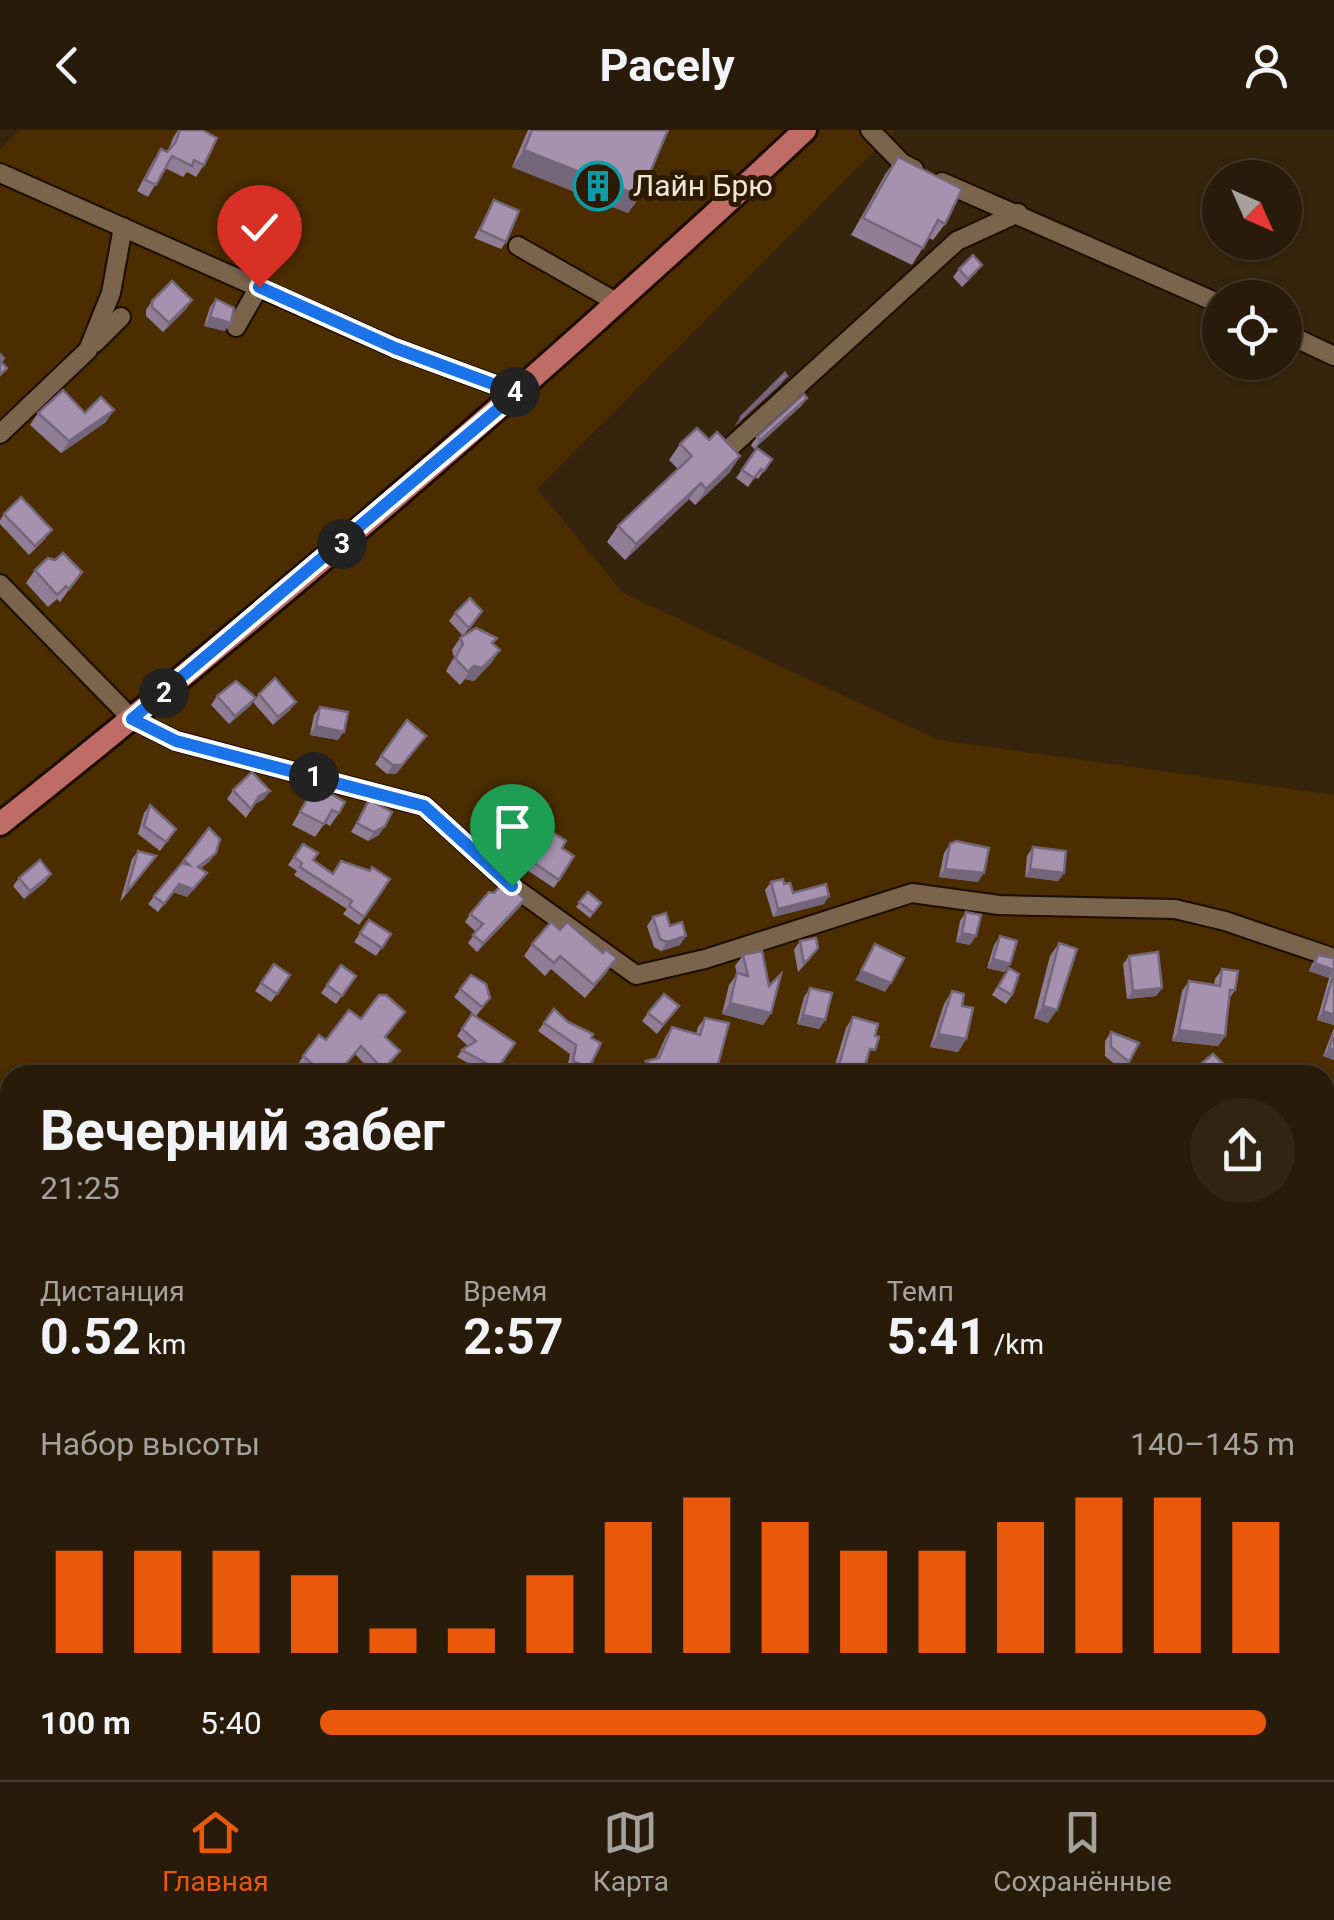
<!DOCTYPE html>
<html lang="ru">
<meta charset="utf-8">
<style>
:root{--surface:#291b09;--page:#312412;--text:#f1f3f6;--muted:#a5a19c;--line:#45392a;--accent:#ea580c}
body{margin:0;font-family:Roboto,sans-serif;background:var(--page);color:var(--text);height:100vh;display:flex;flex-direction:column;font-size:38px;white-space:nowrap}
*{box-sizing:border-box;margin:0}
p{font-size:32px;color:var(--muted)}
.icon{flex:none;width:55px;height:55px;fill:none;stroke:currentColor;stroke-width:2;stroke-linecap:round;stroke-linejoin:round}
.map{position:relative;flex:1;overflow:hidden}
.details{position:absolute;left:0px;top:935px;width:1335px;height:715px;display:flex;flex-direction:column;background:var(--surface);border-radius:30px 30px 0 0;box-shadow:0 2px 8px #0004,0 0 0 2px var(--line)}
.details>*{flex:none}
.needle{width:65px;rotate:135deg}
.buttons{position:absolute;left:1202px;top:30px;display:grid;gap:20px}
.buttons a{display:grid;place-items:center;width:100px;height:100px;border-radius:50%;background:var(--surface);box-shadow:0 2px 8px #0004,0 0 0 2px var(--line);font-size:50px}
.pin{position:absolute;display:grid;place-items:center;width:85px;height:85px;color:#fff;margin:-102px -42px;border-radius:50% 50% 50% 0;rotate:-45deg;box-shadow:0 0 10px #0007}
.pin .icon{rotate:45deg}
.km{position:absolute;width:50px;height:50px;margin:-25px;border-radius:50%;background:#222;color:#fff;font-size:28px;line-height:50px;text-align:center}
.round{display:grid;place-items:center;flex:none;width:105px;height:105px;border-radius:52px;background:var(--page)}
.headline{display:flex;align-items:center;justify-content:space-between;height:170px;padding:0 40px}
h1{font-size:55px;font-weight:700;line-height:75px}
.figures{display:grid;grid-template-columns:repeat(3,1fr);gap:15px;height:170px;padding:10px 40px}
.figures div{display:grid;align-content:center}
.figures b{font-size:50px;font-weight:700}
.figures small{font-size:28px;font-weight:400}
.figures p{font-size:28px}
.chart{height:280px;padding:20px 40px}
.chart p{display:flex;justify-content:space-between}
.chart svg{width:100%;height:180px;margin-top:10px;stroke:var(--accent);stroke-width:6}
ul{padding:0 40px;list-style:none;font-size:32px}
li{display:grid;grid-template-columns:160px 120px 1fr;align-items:center;height:75px}
li i{height:25px;border-radius:12px;background:var(--accent)}
header{display:flex;justify-content:space-between;align-items:center;height:130px;padding:0 40px;background:var(--surface);font-size:45px;font-weight:700}
.dock{display:flex;justify-content:space-around;align-items:center;height:140px;border-top:2px solid var(--line);background:var(--surface);font-size:28px;color:var(--muted)}
.dock a{display:grid;justify-items:center;gap:5px}
.dock .on{color:var(--accent)}
.map>svg:first-child{display:block}
</style>
<header><svg class="icon" aria-label="back" viewBox="0 0 24 24"><path d="M15 5l-7 7 7 7"/></svg>Pacely<svg class="icon" aria-label="person" viewBox="0 0 24 24"><circle cx="12" cy="8" r="4"/><path d="M4 21q1-7 8-7t8 7"/></svg></header>
<div class="map">
<svg width="1334" height="1650" viewBox="0 0 1334 1650">
<rect width="100%" height="100%" fill="#37240c"/>
<path fill="#4b2d00" fill-rule="evenodd" d="M19,0h876l-358,359 86,104 316,147 395,55v985h-1334v-1630zM10,945h1315v695h-1315z"/>
<g fill="none" stroke-linecap="round" stroke-linejoin="round">
<g stroke="#1d0c00" stroke-width="22">
<g id="minor">
<polyline points="870,0 902,33 914,39"/>
<polyline points="0,43 395,218 517,263"/>
<polyline points="942,52 1220,174"/>
<polyline points="518,116 618,173"/>
<polyline points="236,197 259,157"/>
<polyline points="1285,203 1334,226"/>
<polyline points="95,213 121,187"/>
<polyline points="0,304 88,220 111,163 123,97"/>
<polyline points="725,322 957,111 1018,83"/>
<polyline points="0,454 132,589 176,611 424,676 512,756 636,845 705,829 912,763 999,775 1175,779 1225,791 1334,828"/>
<polyline points="0,1022 10,1029"/>
<polyline points="1325,1450 1334,1450"/>
<polyline points="1325,1568 1334,1576"/>
<polyline points="216,1640 225,1650"/>
<polyline points="467,1640 473,1650"/>
<polyline points="645,1650 666,1640"/>
</g>
</g>
<g stroke="#1d0c00" stroke-width="28">
<path id="major" d="M0,694c278,-220 546,-452 805,-694"/>
</g>
<use href="#minor" stroke="#7a644c" stroke-width="18"/>
<use href="#major" stroke="#bf6b66" stroke-width="22"/>
</g>
<g fill="#8f7e96">
<polygon points="178,0 202,0 204,35 196,47 187,42 183,47 165,38 148,67 137,61 153,31 161,19 167,22 168,21 173,8"/>
<polygon points="528,0 668,0 640,66 628,83 512,37"/>
<polygon points="898,27 945,94 933,110 929,108 912,135 851,105 886,43"/>
<polygon points="494,70 506,112 501,119 474,108"/>
<polygon points="982,135 976,143 962,157 953,147 959,139"/>
<polygon points="216,169 225,201 204,196 210,177"/>
<polygon points="192,170 186,179 163,202 146,186 146,180 152,171"/>
<polygon points="807,268 801,276 754,319 751,315 757,307"/>
<polygon points="38,283 85,283 106,292 61,323 30,295"/>
<polygon points="709,310 740,326 729,343 695,375 689,369 625,430 607,412 618,396 678,339 669,330 680,314"/>
<polygon points="757,318 772,329 758,349 755,347 748,357 736,348"/>
<polygon points="4,384 46,408 29,425 0,394 0,390"/>
<polygon points="35,440 82,442 60,472 57,469 48,477 26,453"/>
<polygon points="482,481 463,506 449,491 455,483"/>
<polygon points="460,508 497,508 493,513 500,520 491,533 474,551 465,549 460,555 446,541 454,527 452,520"/>
<polygon points="259,564 290,580 273,595 253,572"/>
<polygon points="217,566 250,576 229,594 211,575"/>
<polygon points="320,577 338,610 310,605 314,585"/>
<polygon points="407,590 426,606 396,644 387,644 375,634"/>
<polygon points="315,655 339,683 330,696 325,693 315,707 292,695"/>
<polygon points="233,660 270,661 264,669 255,674 246,688 227,669"/>
<polygon points="369,670 379,705 368,711 351,702"/>
<polygon points="150,675 176,699 160,721 138,704 144,683"/>
<polygon points="209,698 210,731 200,739 201,751 187,767 173,762 158,782 148,774"/>
<polygon points="549,700 562,718 559,750 554,758 524,738"/>
<polygon points="303,714 313,730 333,743 390,749 359,795 343,784 347,779 294,745 297,741 288,735"/>
<polygon points="950,714 978,752 939,747 944,723"/>
<polygon points="1033,717 1064,743 1058,751 1025,747 1027,726"/>
<polygon points="138,721 156,726 120,772 132,729"/>
<polygon points="51,744 45,752 24,769 13,756 19,748"/>
<polygon points="771,752 784,754 793,763 824,774 773,787 765,760"/>
<polygon points="588,762 601,773 590,788 576,777"/>
<polygon points="525,769 520,777 477,822 468,813 476,802 465,792 470,784"/>
<polygon points="966,782 970,815 956,812 960,791"/>
<polygon points="653,787 670,796 680,815 661,821 654,817 647,796"/>
<polygon points="369,790 391,804 376,826 354,812"/>
<polygon points="1000,806 1010,834 1004,842 987,838 994,815"/>
<polygon points="800,811 812,827 798,842 794,820"/>
<polygon points="1059,813 1048,893 1034,888 1050,826"/>
<polygon points="532,814 608,841 585,868 551,839 545,846 524,826"/>
<polygon points="743,825 771,883 763,895 722,884 729,855 737,844 735,836"/>
<polygon points="1318,825 1334,828 1334,895 1317,890 1329,848 1309,841 1312,834"/>
<polygon points="1129,826 1162,858 1156,866 1127,869 1123,834"/>
<polygon points="274,834 290,845 271,872 255,861"/>
<polygon points="341,835 356,846 336,874 321,863"/>
<polygon points="1009,838 1012,865 1006,874 992,865"/>
<polygon points="1222,839 1235,860 1229,869 1225,906 1218,916 1172,911 1182,861 1189,851 1214,855 1215,849"/>
<polygon points="471,845 484,876 476,886 454,867"/>
<polygon points="810,858 825,890 819,899 797,894 804,867"/>
<polygon points="952,861 966,909 958,922 930,917 944,874"/>
<polygon points="679,876 657,904 642,891 648,883"/>
<polygon points="554,879 568,892 591,908 589,938 584,945 580,945 567,939 570,924 538,901"/>
<polygon points="472,884 515,913 493,945 490,945 457,927 462,920 468,916 457,906"/>
<polygon points="853,887 868,931 862,945 832,945 846,898"/>
<polygon points="705,888 718,934 730,945 644,945 639,941 646,931 656,928 666,906 672,897 696,904 698,897"/>
<polygon points="1334,898 1334,930 1323,926"/>
<polygon points="1111,902 1129,932 1123,941 1105,926 1105,911"/>
<polygon points="319,905 326,910 386,907 394,929 379,945 375,945 355,924 345,936 346,945 310,945 297,935"/>
<polygon points="10,1166 10,1203 8,1206 0,1201 0,1176"/>
<polygon points="10,1281 10,1323 0,1325 0,1293"/>
<polygon points="0,1496 5,1503 10,1499 10,1575 4,1579 0,1573"/>
<polygon points="1334,1599 1334,1620 1325,1614"/>
<polygon points="79,1640 98,1650 73,1650"/>
<polygon points="179,1640 214,1640 217,1650 175,1650 173,1648"/>
<polygon points="244,1640 266,1640 256,1650 253,1650"/>
<polygon points="710,1640 738,1640 715,1650"/>
<polygon points="1013,1640 1051,1640 1044,1650 1010,1650 1008,1646"/>
</g>
<g fill="#74667a">
<polygon points="524,20 640,66 628,83 512,37"/>
<polygon points="192,170 186,179 163,202 169,193"/>
<polygon points="210,187 231,193 225,201 204,196"/>
<polygon points="787,246 781,254 734,297 740,288"/>
<polygon points="807,268 801,276 754,319 760,310"/>
<polygon points="114,280 106,292 61,323 69,311"/>
<polygon points="740,326 729,343 695,375 706,359"/>
<polygon points="701,353 689,369 625,430 636,414"/>
<polygon points="500,520 491,533 474,551 465,549 460,555 474,536"/>
<polygon points="256,568 250,576 229,594 235,586"/>
<polygon points="296,572 290,580 273,595 278,587"/>
<polygon points="316,596 344,602 338,610 310,605"/>
<polygon points="426,606 396,644 387,644 393,635"/>
<polygon points="270,661 264,669 253,675 259,666"/>
<polygon points="385,696 379,705 368,711 374,702"/>
<polygon points="216,723 210,731 192,745 198,737"/>
<polygon points="945,739 984,743 978,752 939,747"/>
<polygon points="1030,739 1064,743 1058,751 1025,747"/>
<polygon points="207,743 187,767 173,762 158,782 179,754"/>
<polygon points="51,744 45,752 24,769 30,761"/>
<polygon points="829,766 824,774 773,787 778,779"/>
<polygon points="525,769 520,777 477,822 483,813"/>
<polygon points="962,803 976,806 970,815 956,812"/>
<polygon points="686,806 680,815 661,821 667,812"/>
<polygon points="993,829 1010,834 1004,842 987,838"/>
<polygon points="1315,833 1334,840 1334,841 1329,848 1309,841"/>
<polygon points="861,841 891,853 885,862 855,850"/>
<polygon points="1162,858 1156,866 1127,869 1133,861"/>
<polygon points="730,873 771,883 763,895 722,884"/>
<polygon points="1043,876 1057,880 1048,893 1034,888"/>
<polygon points="1323,881 1334,885 1334,895 1317,890"/>
<polygon points="803,885 825,890 819,899 797,894"/>
<polygon points="1179,900 1225,906 1218,916 1172,911"/>
<polygon points="938,904 966,909 958,922 930,917"/>
<polygon points="1329,918 1334,920 1334,930 1323,926"/>
<polygon points="1325,977 1334,979 1334,992 1325,990"/>
<polygon points="9,1312 10,1323 0,1325"/>
<polygon points="1334,1429 1334,1438 1325,1439 1325,1430"/>
<polygon points="725,1640 738,1640 715,1650 721,1642"/>
<polygon points="1051,1641 1045,1649 1028,1650"/>
</g>
<g fill="#a692af" stroke="#74667a" stroke-width="2.5">
<polygon points="180,0 202,0 217,8 204,35 194,30 192,36 172,26 156,55 145,50 161,19 167,22 175,13"/>
<polygon points="532,0 668,0 640,66 524,20"/>
<polygon points="898,27 962,59 945,94 938,90 923,118 863,88"/>
<polygon points="494,70 519,81 506,112 480,100"/>
<polygon points="973,125 982,135 968,149 959,139"/>
<polygon points="172,151 192,170 169,193 152,177 152,171"/>
<polygon points="216,169 234,178 231,193 210,187"/>
<polygon points="0,224 4,228 1,232 7,238 0,245"/>
<polygon points="785,243 787,246 740,288"/>
<polygon points="63,260 85,283 101,267 114,280 69,311 38,283"/>
<polygon points="804,264 807,268 760,310 757,307"/>
<polygon points="697,298 709,310 717,302 740,326 706,359 701,353 636,414 618,396 692,326 680,314"/>
<polygon points="757,318 772,329 764,341 761,339 754,348 742,340"/>
<polygon points="21,367 52,400 35,416 4,384"/>
<polygon points="63,423 82,442 69,459 66,456 57,465 35,440 48,428 55,430"/>
<polygon points="470,468 482,481 469,498 455,483"/>
<polygon points="476,498 497,508 492,513 500,520 482,538 474,536 468,542 455,528 463,514 460,508"/>
<polygon points="275,548 296,572 278,587 259,564"/>
<polygon points="236,551 256,568 235,586 217,566"/>
<polygon points="320,577 348,582 344,602 316,596"/>
<polygon points="407,590 426,606 402,635 393,635 381,626"/>
<polygon points="252,642 270,661 259,666 251,679 233,660"/>
<polygon points="315,655 345,672 339,683 332,680 324,694 300,682"/>
<polygon points="369,670 392,682 385,696 374,702 357,693"/>
<polygon points="150,675 176,699 166,712 144,696"/>
<polygon points="209,698 220,709 216,723 198,737 207,743 193,759 179,754 164,774 154,766 182,733 189,735 184,730"/>
<polygon points="549,700 566,711 562,718 574,726 559,750 530,730"/>
<polygon points="956,711 989,718 984,743 945,739 950,714"/>
<polygon points="303,714 318,723 313,730 333,744 341,731 370,741 372,737 390,749 364,787 349,776 352,771 300,737 302,733 294,727"/>
<polygon points="1033,717 1066,721 1064,743 1030,739"/>
<polygon points="138,721 156,726 126,763"/>
<polygon points="40,730 51,744 30,761 19,748"/>
<polygon points="783,749 784,754 790,753 793,763 826,754 829,766 778,779 771,752"/>
<polygon points="504,752 525,769 483,813 473,805 483,794 470,784 489,762 494,763"/>
<polygon points="588,762 601,773 593,783 579,772"/>
<polygon points="966,782 981,785 976,806 962,803"/>
<polygon points="666,783 670,796 682,792 686,806 667,812 660,809 653,787"/>
<polygon points="369,790 391,804 382,818 360,803"/>
<polygon points="551,792 560,800 567,792 603,823 605,819 617,828 594,855 560,826 554,833 532,814"/>
<polygon points="1000,806 1017,811 1010,834 993,829"/>
<polygon points="816,808 818,818 804,834 800,811"/>
<polygon points="1059,813 1077,819 1057,880 1043,876"/>
<polygon points="875,814 904,828 891,853 861,841"/>
<polygon points="762,821 769,856 781,844 771,883 730,873 737,843 748,846 743,825"/>
<polygon points="1158,822 1162,858 1133,861 1129,826"/>
<polygon points="1318,825 1334,828 1334,840 1315,833"/>
<polygon points="274,834 290,845 277,864 261,853"/>
<polygon points="341,835 356,846 342,866 327,855"/>
<polygon points="1009,838 1019,844 1012,865 998,857"/>
<polygon points="1222,839 1238,841 1235,860 1230,860 1225,906 1179,900 1189,851 1220,856"/>
<polygon points="1334,843 1334,885 1323,881"/>
<polygon points="471,845 486,854 490,868 482,877 460,859"/>
<polygon points="810,858 832,863 825,890 803,885"/>
<polygon points="952,861 964,864 962,876 973,878 966,909 938,904"/>
<polygon points="664,864 679,876 663,895 648,883"/>
<polygon points="379,865 386,865 405,882 385,907 400,921 383,939 361,916 344,936 349,940 344,945 325,945 303,926 319,905 326,910 349,880 361,889"/>
<polygon points="554,879 568,892 593,904 591,908 601,913 589,938 573,931 576,915 544,893"/>
<polygon points="472,884 515,913 497,939 462,920 476,911 462,899"/>
<polygon points="853,887 878,894 875,906 879,907 875,920 870,919 862,945 836,945"/>
<polygon points="705,888 729,893 718,934 732,937 730,945 657,945 658,943 646,931 659,928 672,897 700,905"/>
<polygon points="1111,902 1139,913 1129,932 1111,917"/>
<polygon points="1334,904 1334,920 1329,918"/>
<polygon points="1213,924 1235,945 1187,945"/>
<polygon points="512,934 520,941 517,945 503,945"/>
<polygon points="20,940 34,945 17,945"/>
<polygon points="1325,951 1334,953 1334,979 1325,977"/>
<polygon points="0,1101 10,1108 10,1118 0,1131"/>
<polygon points="8,1165 10,1166 10,1195 0,1188 0,1176"/>
<polygon points="10,1281 10,1312 9,1312 0,1297 0,1293"/>
<polygon points="1329,1371 1334,1372 1334,1429 1325,1430 1325,1390 1327,1388"/>
<polygon points="0,1496 5,1503 10,1499 10,1571 0,1557"/>
<polygon points="79,1640 105,1640 94,1650 86,1650 78,1641"/>
<polygon points="180,1640 214,1640 219,1648 216,1650 202,1650 207,1644 199,1650 189,1650"/>
<polygon points="268,1640 269,1640 278,1650 257,1650"/>
<polygon points="577,1640 613,1640 615,1643 600,1650 556,1650"/>
<polygon points="681,1640 692,1640 695,1646 688,1650 663,1650"/>
<polygon points="1015,1640 1051,1640 1051,1641 1028,1650 1020,1650"/>
<polygon points="500,1641 504,1650 483,1650"/>
<polygon points="299,1644 304,1650 293,1650"/>
</g>
<g fill="none" stroke-linecap="round" stroke-linejoin="round">
<g stroke="#fff" stroke-width="20">
<polyline id="route" points="259,157 395,218 517,263 132,589 176,611 424,676 512,756"/>
</g>
<use href="#route" stroke="#1a73e8" stroke-width="12"/>
</g>
<defs>
<g id="building-ring" transform="scale(2.5)"><circle r="9.5" fill="#2c1a03" stroke="#0f9aa8" stroke-width="1.5"/><path d="M-4-6H4V6H1V3H-1V6H-4ZM-2.5-4.3h1.7v1.8h-1.7ZM.8-4.3h1.7v1.8H.8ZM-2.5-1h1.7V.8h-1.7ZM.8-1h1.7V.8H.8Z" fill="#0f9aa8"/></g>
</defs>
<g fill-rule="evenodd">
<use href="#building-ring" x="598" y="56"/>
</g>
<g text-anchor="middle" stroke-width="10" stroke-linejoin="round" paint-order="stroke">
<g font-size="30" fill="#f3e6d8" stroke="#2c1a03" text-anchor="start">
<text x="633" y="66">Лайн Брю</text>
</g>
</g>
</svg>
<div class="buttons">
<a><svg class="needle" viewBox="-14 -14 28 28"><path d="M0-13l5 13h-10z" fill="#e53935"/><path d="M0 13l5-13h-10z" fill="#a5a19c"/></svg></a>
<a><svg class="icon" aria-label="locate" viewBox="0 0 24 24"><circle cx="12" cy="12" r="6"/><path d="M12 2v4M12 18v4M2 12h4M18 12h4"/></svg></a>
</div>
<div class="pin" style="left:512px;top:756px;background:#1e9e55"><svg class="icon" aria-label="arrive" viewBox="0 0 24 24"><path d="M6 21V4h12l-3 4 3 4H6"/></svg></div>
<div class="pin" style="left:259px;top:157px;background:#d93025"><svg class="icon" aria-label="check" viewBox="0 0 24 24"><path d="M5 12l5 5 9-10"/></svg></div>
<b class="km" style="left:314px;top:647px">1</b>
<b class="km" style="left:164px;top:563px">2</b>
<b class="km" style="left:342px;top:414px">3</b>
<b class="km" style="left:515px;top:262px">4</b>
<section class="details">
<div class="headline"><div><h1>Вечерний забег</h1><p>21:25</p></div><a class="round"><svg class="icon" aria-label="share" viewBox="0 0 24 24"><path d="M12 15V3M7 8l5-5 5 5M5 13v7h14v-7"/></svg></a></div>
<div class="figures">
<div><p>Дистанция</p><b>0.52<small> km</small></b></div>
<div><p>Время</p><b>2:57</b></div>
<div><p>Темп</p><b>5:41<small> /km</small></b></div>
</div>
<div class="chart"><p><span>Набор высоты</span>140–145 m</p>
<svg viewBox="0 0 160 44" preserveAspectRatio="none"><path d="M5 44V19M15 44V19M25 44V19M35 44V25M45 44V38M55 44V38M65 44V25M75 44V12M85 44V6M95 44V12M105 44V19M115 44V19M125 44V12M135 44V6M145 44V6M155 44V12"/></svg>
</div>
<ul>
<li><b>100 m</b>5:40<i style="width:97%"></i></li>
</ul>
</section>
</div>
<nav class="dock">
<a class="on"><svg class="icon" aria-label="home" viewBox="0 0 24 24"><path d="M3 11l9-7 9 7M6 9v11h12V9"/></svg>Главная</a>
<a><svg class="icon" aria-label="map" viewBox="0 0 24 24"><path d="M3 6l6-2 6 2 6-2v14l-6 2-6-2-6 2zM9 4v14M15 6v14"/></svg>Карта</a>
<a><svg class="icon" aria-label="saved" viewBox="0 0 24 24"><path d="M7 4h10v16l-5-4-5 4z"/></svg>Сохранённые</a>
</nav>
